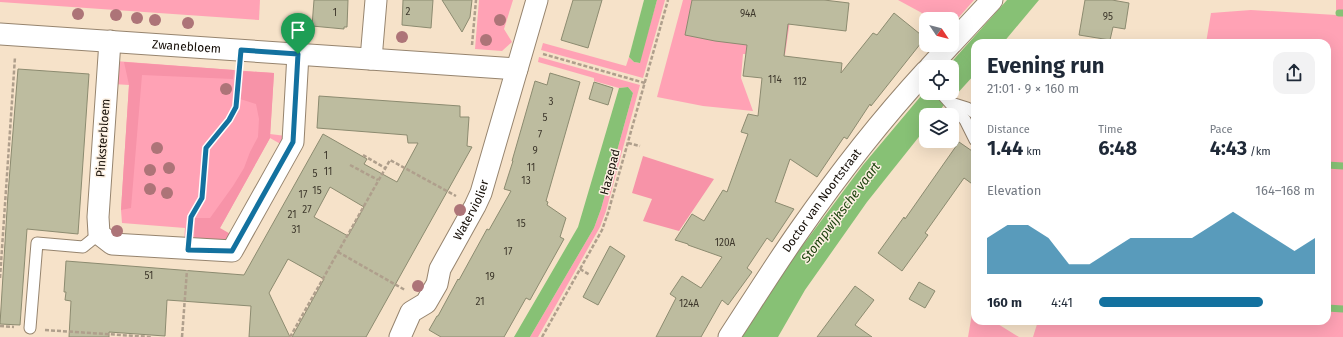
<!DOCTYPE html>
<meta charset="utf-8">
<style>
:root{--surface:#fff;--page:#f2f2f3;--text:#1f2937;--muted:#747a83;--accent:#13719f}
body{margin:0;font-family:"Fira Sans",sans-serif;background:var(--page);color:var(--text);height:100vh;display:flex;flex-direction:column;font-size:15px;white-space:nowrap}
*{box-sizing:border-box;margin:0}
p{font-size:13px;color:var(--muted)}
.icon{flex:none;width:22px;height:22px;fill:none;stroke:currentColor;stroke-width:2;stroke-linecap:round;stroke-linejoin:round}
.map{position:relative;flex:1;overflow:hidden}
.details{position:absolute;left:971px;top:39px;width:360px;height:286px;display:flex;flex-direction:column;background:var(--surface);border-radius:12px;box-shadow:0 4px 16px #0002}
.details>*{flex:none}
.needle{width:26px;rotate:125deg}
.buttons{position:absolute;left:919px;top:12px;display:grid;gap:8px}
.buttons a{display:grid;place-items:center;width:40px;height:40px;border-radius:8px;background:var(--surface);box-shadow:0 4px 16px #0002;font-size:20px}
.pin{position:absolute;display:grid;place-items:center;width:34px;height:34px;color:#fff;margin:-41px -17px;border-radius:50% 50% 50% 0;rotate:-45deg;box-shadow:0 0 4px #0007}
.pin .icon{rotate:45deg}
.round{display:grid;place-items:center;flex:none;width:42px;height:42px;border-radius:12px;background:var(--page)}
.headline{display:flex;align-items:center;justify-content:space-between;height:68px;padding:0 16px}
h1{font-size:22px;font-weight:700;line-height:30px}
.figures{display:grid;grid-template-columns:repeat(3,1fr);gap:6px;height:68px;padding:4px 16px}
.figures div{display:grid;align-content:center}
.figures b{font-size:20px;font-weight:700}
.figures small{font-size:11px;font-weight:400}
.figures p{font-size:11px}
.chart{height:112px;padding:8px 16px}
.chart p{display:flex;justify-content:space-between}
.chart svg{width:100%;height:72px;margin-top:4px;fill:var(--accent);opacity:.7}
ul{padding:0 16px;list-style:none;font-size:13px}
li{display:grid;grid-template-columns:64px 48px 1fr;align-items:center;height:30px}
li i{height:10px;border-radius:5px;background:var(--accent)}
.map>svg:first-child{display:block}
</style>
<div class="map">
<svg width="1343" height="337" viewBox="0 0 1343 337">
<rect width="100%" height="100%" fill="#f6e2c9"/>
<g fill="#ffa2b5">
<polygon points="0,0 260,0 259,20 0,2"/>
<polygon points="479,0 513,0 504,29 512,42 502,51 475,49"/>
<polygon points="657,0 665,0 643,78 541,50 543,43 626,66 629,57 634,62 639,63"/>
<polygon points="683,0 793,0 785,55 743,54 741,78 753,111 703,106 657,97"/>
<polygon points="898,0 974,0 952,25 952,19 933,19"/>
<polygon points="1336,0 1343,0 1343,337 1033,337 1038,321 1327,321 1327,43 1206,43 1211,13 1251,10 1336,15"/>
<polygon points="539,57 640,85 606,211 600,227 538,337 530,337 594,228 601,209 633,93 628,87 619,88 594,81 594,78 538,62"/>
<polygon points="115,61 274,73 270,134 286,136 284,146 270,138 220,228 184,243 185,228 122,223 121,210 129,85 113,84"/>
<polygon points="973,308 975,309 975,321 993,321 1019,337 968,337"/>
</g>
<g fill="#f793a8">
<polygon points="124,62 234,70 233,79 142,75 131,208 121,210 129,85"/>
<polygon points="242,71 274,73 270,138 220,228 234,236 230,242 194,243 195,218 210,218 233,186 244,168 250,152 258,137 259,119 256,104 240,99"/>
<polygon points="643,156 714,179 679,231 643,221 652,199 632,193"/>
</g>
<g fill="#87c175">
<polygon points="644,0 657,0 640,63 634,62 629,57"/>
<polygon points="1007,0 1039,0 1003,43 975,43 975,74 955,96 952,95 936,115 926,115 926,128 867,202 805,290 778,337 740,337 782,273 863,165 926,90 926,93 952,93 952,67 947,67"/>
<polygon points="628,87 633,93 601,209 594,228 530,337 514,337 578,227 619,88"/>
</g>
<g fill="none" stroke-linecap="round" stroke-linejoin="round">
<g stroke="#87c175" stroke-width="7">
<polyline points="1339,13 1343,13"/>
<polyline points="1327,165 1343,166"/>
<polyline points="1327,308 1343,309"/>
</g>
</g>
<g fill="#bdbc9f" stroke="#8c8b70" fill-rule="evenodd">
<polygon points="314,0 348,0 347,27 344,27 344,29 312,26"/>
<polygon points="403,0 433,0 431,28 402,25"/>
<polygon points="442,0 472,0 470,17 462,32"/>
<polygon points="573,0 602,0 588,48 561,40"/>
<polygon points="692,0 824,0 849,3 846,31 788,24 784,56 842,63 841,73 873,33 877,35 894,13 925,38 871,106 870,104 847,139 844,137 817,177 790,159 775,202 794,209 772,242 767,238 747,268 752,272 728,305 722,300 701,337 656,337 676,298 670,294 682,276 701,288 722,257 688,245 688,244 675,240 692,214 704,221 723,190 727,192 748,134 741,132 748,114 758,116 762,78 743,76 747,45 715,41 685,35"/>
<polygon points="1085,0 1112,0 1129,3 1125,29 1113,27 1110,40 1079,35"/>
<polygon points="18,69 89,74 78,234 27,229 20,325 0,324 8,194"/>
<polygon points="550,73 580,82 546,201 548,202 547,205 566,218 560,237 564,239 530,300 526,298 504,337 441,337 429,330 437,316 438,316 458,279 459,280 487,229 489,230 511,191 504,189 513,161 512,161 535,81 547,85"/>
<polygon points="594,82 613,88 608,105 589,99"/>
<path d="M319,96l141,10v11h9l-2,29 5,1 -106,190h-74l32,-58 -36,-20 -19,34 21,44h-41l2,-31 -84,-6 -2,36 -56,-4v5h-40l2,-36 -6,-1 1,-8h-2l2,-31 178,14 79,-141 44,25 -3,5 33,18 21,-39h-10l-1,-8 -90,-7zM330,187l34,20 -16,29 -34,-19z"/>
<polygon points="959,142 975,153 975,186 964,178 925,233 928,235 902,271 878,253 904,217 905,219"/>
<polygon points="610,246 625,256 598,305 583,297"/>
<polygon points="919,282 935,291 925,308 909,299"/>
<polygon points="855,286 874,300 855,325 872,337 817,337"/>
</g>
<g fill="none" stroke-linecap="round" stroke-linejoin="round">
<g stroke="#96846e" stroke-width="13">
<g id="service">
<polyline points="941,93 965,120 975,140"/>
<polyline points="951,103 967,108 975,113"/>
<polyline points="30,328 37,243 83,247 99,234"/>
</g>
</g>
<g stroke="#96846e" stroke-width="23">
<g id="minor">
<path id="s1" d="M0,34l517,35"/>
<polyline points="110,41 98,217 99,234 112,244 232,251 293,142 298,54"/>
<polyline points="952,43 992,0"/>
<polyline points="371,59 376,0"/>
<polyline points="930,67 950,45"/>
<path id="s2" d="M400,337l11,-25 15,-9 11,-19 3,-15 35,-63 6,-13 56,-193"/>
<path id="s3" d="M729,337c23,-35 46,-72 70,-106 39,-56 81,-110 127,-160"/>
</g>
</g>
<g stroke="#af9f8c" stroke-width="2.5" stroke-dasharray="4 2" stroke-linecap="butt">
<polyline points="472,45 476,0"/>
<polyline points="543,54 645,83"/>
<polyline points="628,143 640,146"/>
<polyline points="363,155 385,168"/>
<polyline points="350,165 378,180"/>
<polyline points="190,227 191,217 202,198 207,148 229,120 236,107 239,71"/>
<polyline points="338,252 405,290"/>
<polyline points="580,269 590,275"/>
<polyline points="0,278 15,57"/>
<polyline points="0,326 14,327"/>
<polyline points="45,330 151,337"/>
<polyline points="182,337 187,270"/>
<polyline points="290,337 390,160 456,196"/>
<polyline points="542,337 602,230 608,213 668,0"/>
</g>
<use href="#service" stroke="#fff" stroke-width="11"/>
<use href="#minor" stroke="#fff" stroke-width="21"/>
</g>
<g fill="#ad7478">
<circle cx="78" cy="14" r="6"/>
<circle cx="116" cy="15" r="6"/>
<circle cx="137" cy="18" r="6"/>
<circle cx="155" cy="20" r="6"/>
<circle cx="500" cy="20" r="6"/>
<circle cx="188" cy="23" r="6"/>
<circle cx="402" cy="37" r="6"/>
<circle cx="486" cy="40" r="6"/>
<circle cx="226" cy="89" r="6"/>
<circle cx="157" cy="148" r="6"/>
<circle cx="169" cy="168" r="6"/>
<circle cx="150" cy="170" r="6"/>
<circle cx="150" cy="189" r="6"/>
<circle cx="167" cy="193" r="6"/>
<circle cx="460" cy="210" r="6"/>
<circle cx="117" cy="231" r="6"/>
<circle cx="418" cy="286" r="6"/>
</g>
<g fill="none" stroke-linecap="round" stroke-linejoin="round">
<g stroke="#fff" stroke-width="8">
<polygon id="route" points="241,50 298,54 293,142 232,251 188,250 191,217 202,198 206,148 229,120 236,107"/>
</g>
<use href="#route" stroke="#13719f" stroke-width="5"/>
</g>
<g text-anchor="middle" stroke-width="3" stroke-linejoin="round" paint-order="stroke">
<g font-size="10" fill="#3e382c">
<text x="408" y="15">2</text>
<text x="335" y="16">1</text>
<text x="748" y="17">94A</text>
<text x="1108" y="20">95</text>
<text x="775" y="83">114</text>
<text x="800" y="85">112</text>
<text x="551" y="105">3</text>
<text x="545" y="121">5</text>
<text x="540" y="138">7</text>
<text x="535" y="154">9</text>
<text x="326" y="159">1</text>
<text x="531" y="171">11</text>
<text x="328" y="175">11</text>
<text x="315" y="177">5</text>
<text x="526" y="184">13</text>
<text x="317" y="194">15</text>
<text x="303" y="198">17</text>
<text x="307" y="213">27</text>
<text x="292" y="218">21</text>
<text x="521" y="227">15</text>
<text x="296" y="233">31</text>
<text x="725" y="246">120A</text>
<text x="508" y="255">17</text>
<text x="149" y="279">51</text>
<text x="490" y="280">19</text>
<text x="480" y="305">21</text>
<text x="689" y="307">124A</text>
</g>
<g font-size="12" fill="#130c05" stroke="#fcf0e2">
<text dy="4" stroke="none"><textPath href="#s1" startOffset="187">Zwanebloem</textPath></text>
<text transform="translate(103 138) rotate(-86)" y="4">Pinksterbloem</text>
<text transform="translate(610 172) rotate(-75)" y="4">Hazepad</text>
<text dy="4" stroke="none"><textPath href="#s3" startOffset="165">Doctor van Noortstraat</textPath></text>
<text dy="4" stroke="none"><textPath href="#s2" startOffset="149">Waterviolier</textPath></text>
</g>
<g font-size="13" font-style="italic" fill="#1d430e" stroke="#fcf0e2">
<text transform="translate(840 212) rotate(-53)" y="5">Stompwijksche vaart</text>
</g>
</g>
</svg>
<div class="buttons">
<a><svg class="needle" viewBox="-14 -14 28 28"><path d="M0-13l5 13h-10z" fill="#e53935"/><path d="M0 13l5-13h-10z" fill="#747a83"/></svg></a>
<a><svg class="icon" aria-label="locate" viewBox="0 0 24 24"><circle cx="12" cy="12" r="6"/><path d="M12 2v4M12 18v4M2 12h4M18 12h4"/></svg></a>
<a><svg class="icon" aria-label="layers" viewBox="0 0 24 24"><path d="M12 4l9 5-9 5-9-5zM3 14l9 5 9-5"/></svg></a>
</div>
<div class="pin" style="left:298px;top:54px;background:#1e9e55"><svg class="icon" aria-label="arrive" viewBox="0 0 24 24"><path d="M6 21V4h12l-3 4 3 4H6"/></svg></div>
<section class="details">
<div class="headline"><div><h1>Evening run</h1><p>21:01 · 9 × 160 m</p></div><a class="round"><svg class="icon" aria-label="share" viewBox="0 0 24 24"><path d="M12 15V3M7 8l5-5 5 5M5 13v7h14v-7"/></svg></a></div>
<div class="figures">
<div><p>Distance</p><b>1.44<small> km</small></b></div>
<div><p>Time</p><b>6:48</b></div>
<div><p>Pace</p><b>4:43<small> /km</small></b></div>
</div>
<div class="chart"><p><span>Elevation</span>164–168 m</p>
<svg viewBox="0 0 160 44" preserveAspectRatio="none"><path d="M0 44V22L10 14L20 14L30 22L40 38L50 38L60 30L70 22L80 22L90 22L100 22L110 14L120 6L130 14L140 22L150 30L160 22V44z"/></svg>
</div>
<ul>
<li><b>160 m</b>4:41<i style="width:76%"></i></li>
</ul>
</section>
</div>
